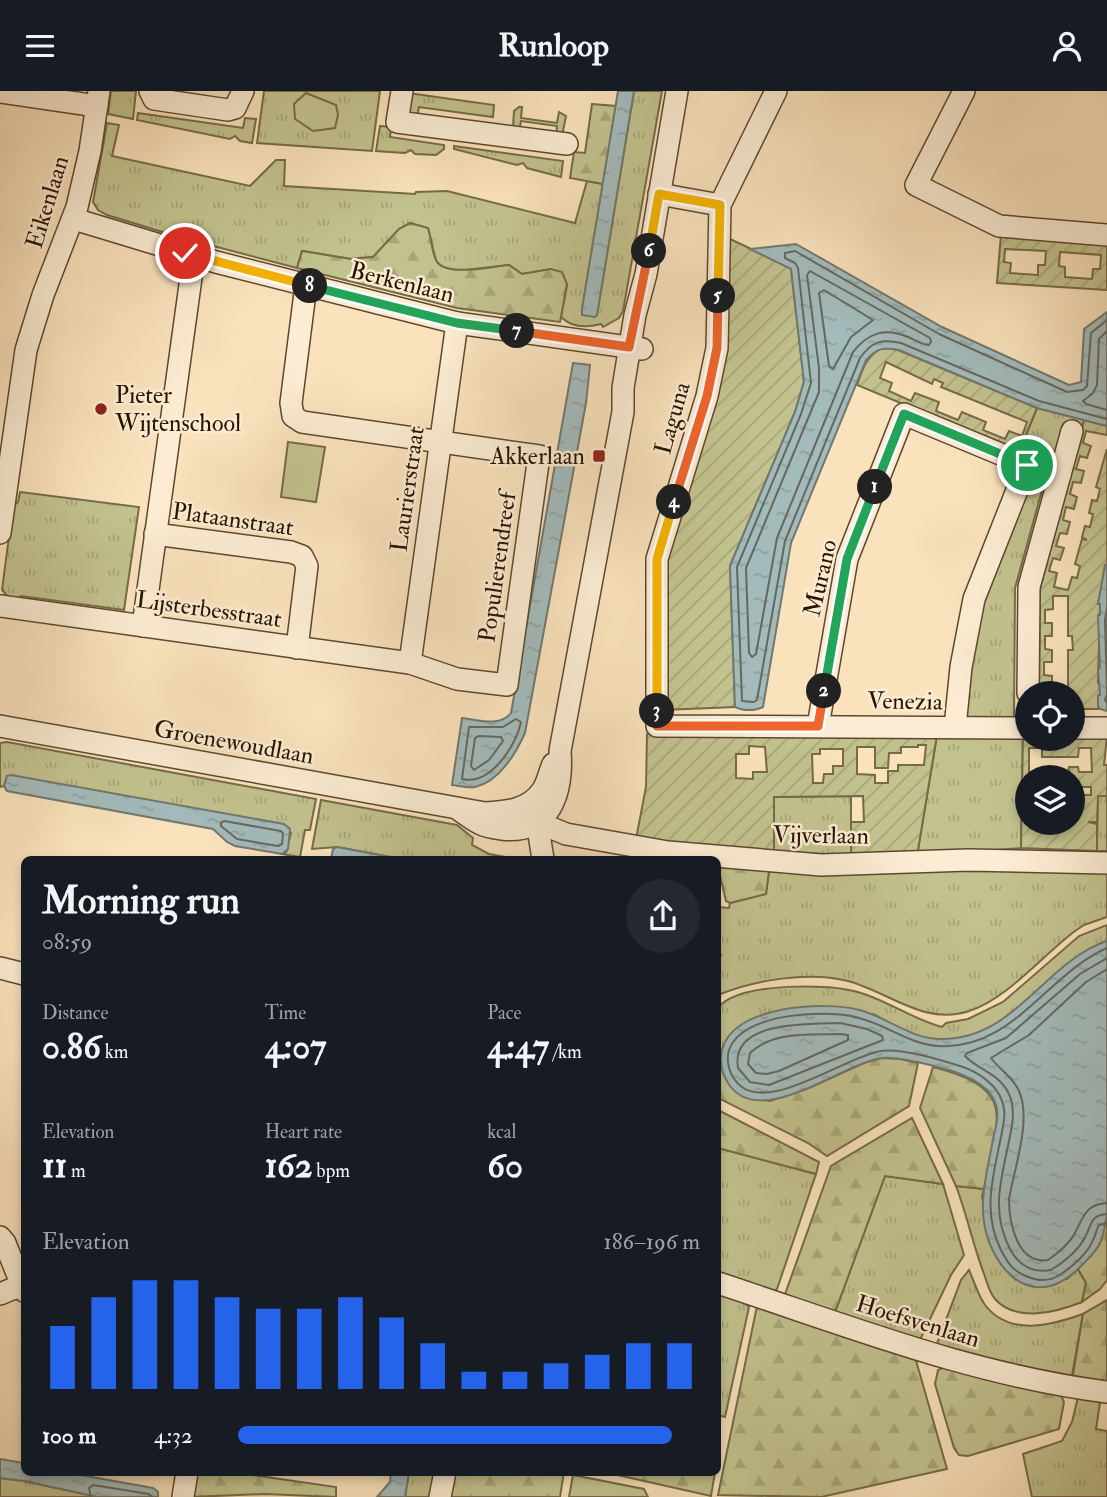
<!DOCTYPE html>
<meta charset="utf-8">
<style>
:root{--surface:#171b24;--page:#242831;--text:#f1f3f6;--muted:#9ea1a6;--accent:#2563eb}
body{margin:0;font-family:"IM FELL Double Pica",serif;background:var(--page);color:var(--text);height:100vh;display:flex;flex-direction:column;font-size:26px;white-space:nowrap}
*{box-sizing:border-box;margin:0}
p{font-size:23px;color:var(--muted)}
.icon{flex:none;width:38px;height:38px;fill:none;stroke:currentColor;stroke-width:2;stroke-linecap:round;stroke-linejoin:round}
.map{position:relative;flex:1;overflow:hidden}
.details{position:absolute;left:21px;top:765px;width:700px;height:620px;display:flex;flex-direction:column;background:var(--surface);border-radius:10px;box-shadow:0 4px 10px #0003}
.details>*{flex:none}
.controls{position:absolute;left:1015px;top:590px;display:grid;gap:14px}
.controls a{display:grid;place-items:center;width:70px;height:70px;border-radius:50%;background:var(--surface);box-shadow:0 4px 10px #0003;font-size:35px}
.pin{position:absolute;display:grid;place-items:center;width:60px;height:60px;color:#fff;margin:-30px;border:4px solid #fff;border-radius:50%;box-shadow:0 2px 7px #0007}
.km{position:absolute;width:35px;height:35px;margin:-18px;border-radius:50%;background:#222;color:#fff;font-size:19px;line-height:35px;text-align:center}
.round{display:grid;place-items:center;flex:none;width:74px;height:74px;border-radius:37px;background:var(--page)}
.headline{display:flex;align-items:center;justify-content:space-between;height:119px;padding:0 21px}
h1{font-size:38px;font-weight:800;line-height:52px}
.stats{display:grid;grid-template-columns:repeat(3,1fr);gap:10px;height:119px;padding:7px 21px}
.stats div{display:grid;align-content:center}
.stats b{font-size:35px;font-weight:800}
.stats small{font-size:19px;font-weight:400}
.stats p{font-size:19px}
.chart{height:196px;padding:14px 21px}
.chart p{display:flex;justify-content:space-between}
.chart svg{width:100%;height:126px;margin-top:7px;stroke:var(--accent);stroke-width:6}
ul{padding:0 21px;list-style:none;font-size:23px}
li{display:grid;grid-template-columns:112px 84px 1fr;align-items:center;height:52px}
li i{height:18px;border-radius:9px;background:var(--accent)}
header{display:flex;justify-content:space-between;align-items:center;height:91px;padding:0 21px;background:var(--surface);font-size:32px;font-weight:800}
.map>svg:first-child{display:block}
</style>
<header><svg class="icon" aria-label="menu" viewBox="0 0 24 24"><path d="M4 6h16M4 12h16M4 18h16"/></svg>Runloop<svg class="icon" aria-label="person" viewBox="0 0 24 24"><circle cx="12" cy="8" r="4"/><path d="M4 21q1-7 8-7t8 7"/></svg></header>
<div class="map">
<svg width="1107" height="1406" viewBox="0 0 1107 1406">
<defs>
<pattern id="grass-tufts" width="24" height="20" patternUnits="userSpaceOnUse" patternTransform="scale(1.75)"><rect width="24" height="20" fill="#c2c28e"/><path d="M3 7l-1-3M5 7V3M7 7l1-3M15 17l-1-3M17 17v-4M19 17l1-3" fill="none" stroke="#a7a679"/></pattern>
<pattern id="forest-firs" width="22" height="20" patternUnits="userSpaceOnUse" patternTransform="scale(1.75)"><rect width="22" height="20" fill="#c2c28e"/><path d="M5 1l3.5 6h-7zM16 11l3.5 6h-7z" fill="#a7a679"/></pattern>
<pattern id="garden-furrows" width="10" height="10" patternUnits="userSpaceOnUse" patternTransform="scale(1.75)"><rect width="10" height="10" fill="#c2c28e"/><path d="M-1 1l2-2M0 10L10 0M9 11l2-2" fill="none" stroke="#a7a679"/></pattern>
<pattern id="water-ripples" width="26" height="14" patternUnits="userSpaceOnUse" patternTransform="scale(1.75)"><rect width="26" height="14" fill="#a3bbbb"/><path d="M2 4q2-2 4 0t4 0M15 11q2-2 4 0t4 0" fill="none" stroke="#8ca09f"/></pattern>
</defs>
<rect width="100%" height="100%" fill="#f9e2bc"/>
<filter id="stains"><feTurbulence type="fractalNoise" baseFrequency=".00286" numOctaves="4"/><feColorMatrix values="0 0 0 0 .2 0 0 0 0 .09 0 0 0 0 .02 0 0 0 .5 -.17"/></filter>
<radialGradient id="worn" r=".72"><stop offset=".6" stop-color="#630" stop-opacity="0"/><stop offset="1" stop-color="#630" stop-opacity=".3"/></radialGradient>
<g fill="url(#grass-tufts)" stroke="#766b47" stroke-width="2">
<polygon points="111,0 136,0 133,28 108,23"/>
<polygon points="264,0 380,0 372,60 257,52"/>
<path d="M634,0h28l-39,220 -4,7 -16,9 -2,-3c-15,4 -29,4 -40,-7l6,-32 -16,-16 -29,5 -13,-9 -53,6 -13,-3 -7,-7 -8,-33 -18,-5 -11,6 -26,28 -22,2 -49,-8 -5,17 -118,-31 -72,-22 -9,-5 -5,-8 14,-79 12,2 -7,31 138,30 26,-26h9l-1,26 131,8 1,-2 31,-1 128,32 12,-42 16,3 -21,125 12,8 3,-2z"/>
<polygon points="408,2 494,14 493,26 419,16 417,27 409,24 406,15"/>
<polygon points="519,16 522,16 521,27 557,32 559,21 566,25 562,45 556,46 557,35 521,30 519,41 513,37 514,20"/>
<polygon points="138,22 243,37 245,27 256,28 252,52 240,50 235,45 230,48 137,29"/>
<polygon points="380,35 391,36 390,46 444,54 444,58 436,64 415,63 411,59 405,62 376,60"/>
<polygon points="454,55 563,70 561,86 527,77 523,72 517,74 454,58"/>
<polygon points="1037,317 1084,329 1082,338 1052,371 1019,361"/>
<polygon points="1029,379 1046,385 1015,497 1014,627 963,628 979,509"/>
<polygon points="20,401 139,416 124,519 21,505 17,508 9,507 2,499 13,415 18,411"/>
<polygon points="937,644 1023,644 1021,757 917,765"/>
<polygon points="7,651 316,708 310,739 305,739 300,766 282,763 286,761 291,742 7,685 4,695 0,696 0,652"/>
<polygon points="1098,704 1107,705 1107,760 1097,760"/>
<polygon points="851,705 851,764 774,761 773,706"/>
<polygon points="321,709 457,734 473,747 472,754 489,763 516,768 401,768 337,756 312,758"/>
<path d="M1107,779v47l-23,8 -9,6c-32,24 -68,68 -106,80 -45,15 -80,-19 -121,-30 -39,-10 -94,-1 -130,14v-32l3,-8h-3v-48l11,1 1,-5 36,-9 3,-23z"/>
<path d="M1107,834v16c-23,8 -40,24 -58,39 -37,34 -71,69 -127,57 -16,-3 -33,-15 -49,-23l-152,47 1,6 -4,3v-63c4,-3 8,-7 13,-9 29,-14 102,-15 133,-4 27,9 51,26 78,33l4,-4 22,-4 35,-17 76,-66z"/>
<polygon points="718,1057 816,1083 777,1198 768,1203 718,1187"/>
<polygon points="885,1085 943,1093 964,1164 951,1184 919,1251 834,1224"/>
<path d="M956,1095l28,3 -2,7c5,33 8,61 34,84l51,-1 11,-10 8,14 -4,19c-25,10 -66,21 -87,-3 -6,-7 -8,-17 -11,-25 -11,-29 -17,-59 -28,-88z"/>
<path d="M969,1179c5,11 9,25 16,35 25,32 67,20 98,9l-12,67 -136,-32 26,-69z"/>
<polygon points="718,1201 742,1209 749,1216 725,1326 718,1324"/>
<polygon points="1079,1302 1101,1305 1096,1338 1107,1340 1107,1406 1032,1406 1023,1363 1062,1350 1072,1331"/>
<polygon points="409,1381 437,1381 432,1406 405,1406"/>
<polygon points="0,1387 24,1390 98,1406 0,1406"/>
</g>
<g fill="url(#forest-firs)" stroke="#766b47" stroke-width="2">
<polygon points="592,13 616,15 603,93 570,87 574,61 585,62"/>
<path d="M410,132l18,5c3,10 4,24 8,32 8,18 57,6 73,5l13,9 29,-5 11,3 5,12 -7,38 -103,-14 -160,-40 5,-17 49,8 22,-2 26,-28z"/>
<polygon points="718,776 769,780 766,803 730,812 726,810"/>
<polygon points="882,967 900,968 918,972 909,1015 827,1065 808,1052 718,1007 718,979 722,976 723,982 744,1006 770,1010 809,997 864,972"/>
<path d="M933,976c87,22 64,51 51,122l-28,-3 -36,-78z"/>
<polygon points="718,1019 819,1071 816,1083 718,1057"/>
<polygon points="912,1027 943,1093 885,1085 834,1224 784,1206 831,1075"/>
<polygon points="1107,1123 1107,1189 1100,1198 1082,1211 1086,1192 1078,1178 1099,1154"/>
<polygon points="1107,1209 1107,1295 1072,1290 1083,1223"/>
<polygon points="757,1215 915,1266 947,1378 821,1406 718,1404"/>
<polygon points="945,1276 1061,1304 1064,1311 1059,1338 968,1365 959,1364 954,1357 935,1293 938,1279"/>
<polygon points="194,1381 231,1381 336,1396 336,1406 265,1403 190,1406"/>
<polygon points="449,1381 564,1381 560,1406 444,1406"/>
<polygon points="604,1381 715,1381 711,1405"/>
</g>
<g fill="#c2c28e" stroke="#766b47" stroke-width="2">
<polygon points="306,2 336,14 338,24 335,37 313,40 295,28 294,13"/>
<polygon points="288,351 325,356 316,411 281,406"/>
<polygon points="573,1384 644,1398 648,1406 569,1406"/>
</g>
<g fill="url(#garden-furrows)" stroke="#766b47" stroke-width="2" fill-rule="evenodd">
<path d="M1001,143l106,6v50l-110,-7zM1005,158l41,2 -1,14h-7v10l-28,-2 1,-10 -7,-1zM1060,161l41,3 -1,14h-7l-1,10 -27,-2v-10l-6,-1z"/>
<polygon points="728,147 791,177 804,291 795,321 730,475 735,616 663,619 664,469 687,395"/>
<path d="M886,256l12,3 139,58 -18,44 -162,-67c6,-17 10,-33 29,-38zM886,271l46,22 2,-5 9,4 -2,4 86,35 -5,14 -13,-5 -4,8 -22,-9 3,-8 -24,-10 -4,8 -22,-9 3,-9 -24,-9 -4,8 -22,-10 3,-8 -12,-5z"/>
<polygon points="1084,329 1107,335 1107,344 1086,340 1083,352 1091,355 1087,367 1080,365 1076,378 1084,380 1081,392 1073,391 1070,403 1077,406 1074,418 1066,416 1063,429 1070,431 1067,443 1060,442 1056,455 1064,457 1060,469 1053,467 1049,480 1057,482 1054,496 1068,499 1072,486 1077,487 1080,475 1075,473 1082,448 1087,449 1082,446 1085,435 1090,436 1093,423 1089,422 1092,409 1097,410 1100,398 1096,396 1107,358 1107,474 1098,512 1100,513 1098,592 1100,593 1100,604 1098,605 1098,615 1100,618 1073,618 1072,599 1068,598 1068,559 1073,559 1072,545 1068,545 1068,505 1053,505 1053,518 1045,519 1045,532 1052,532 1052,545 1045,545 1045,558 1052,559 1052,571 1044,571 1044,584 1052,585 1052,597 1045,598 1044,602 1039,602 1040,498"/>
<path d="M774,642l163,2 -20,121 -66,-1v-33h13l-1,-26 -89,1v55l-138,-13 10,-52 1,-53zM918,654h8l-2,20h-26v6h-10v12h-13v-8l-18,-1v-27h18v21h13l1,-15h12v-6h17zM749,655l16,1 2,25h-14v7l-17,-1v-24h13zM820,658h23v17h-10v8h-9l-1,9h-10l-1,-29h8z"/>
<path d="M1023,644h4v4l80,-3 -3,29h3v31h-9l-1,26h-9l9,2v27l-76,-3zM1029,657h13v9h36l1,-9h12l1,24h-13l-1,-5h-9l-1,5h-16v-5h-10l-1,5h-12zM1027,686h46v10h18v8h-18v28h-46z"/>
</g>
<g fill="url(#water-ripples)" stroke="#727870" stroke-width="2">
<polygon points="618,0 634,0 597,224 595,226 582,224 582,218"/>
<path d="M796,153l146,83 127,58 12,-3 3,-53 23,-17v114l-70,-18 -138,-58c-16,-3 -22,-2 -33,10l-75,183 -28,164c-8,4 -20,4 -28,0l-5,-141 65,-154 9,-30 -13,-113 -41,-20z"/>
<path d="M573,272l17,2 -4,38 -61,330c-9,20 -26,49 -50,54 -7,1 -15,-1 -23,-2l10,-67c17,2 38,9 49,-5z"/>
<polygon points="1105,474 1107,474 1107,620 1100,618 1098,615 1098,604 1100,604 1098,578 1100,577 1098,524 1100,524 1100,513 1098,513"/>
<polygon points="11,684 284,733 290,738 288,758 282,763 235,755 227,751 213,738 7,700 4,695 7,685"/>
<polygon points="337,756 401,768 331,768 333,758"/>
<path d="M1107,850v273c-2,10 -3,22 -8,31 -5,9 -15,18 -22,25 -37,34 -71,14 -88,-28 -13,-34 -2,-68 4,-103 3,-12 7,-25 2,-37 -5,-12 -17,-20 -28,-25 -15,-8 -69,-21 -85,-19 -40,5 -119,71 -152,28 -8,-11 -11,-23 -8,-36 11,-45 102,-49 138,-40 28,8 51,29 81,29 74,1 103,-77 166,-98z"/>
<polygon points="0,1368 24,1372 24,1381 64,1381 153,1397 158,1401 158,1406 98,1406 24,1390 0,1387"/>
<polygon points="391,1381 409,1381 405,1406 377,1406 390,1391"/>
</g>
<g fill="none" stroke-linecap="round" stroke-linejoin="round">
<g stroke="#66685e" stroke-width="2">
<path d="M810,180l120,67 1,4 -2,3c-8,-1 -14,-5 -21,-8 -23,-10 -40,-4 -55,15l-76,186 -21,116 -4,3 -3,-4 -3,-85 73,-176v-24l-12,-93z"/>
<polygon points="824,199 873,229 851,246 833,278 829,275 819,202"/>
<path d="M1107,229l-16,13 -4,53 -4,4 -16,2 -128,-58 -144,-83 -10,2v5l10,5 3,5 13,115 -10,31 -64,153 5,134 12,1 3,-2 28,-159 75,-183c12,-17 22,-19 41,-15l138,58 68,18"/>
<polyline points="1107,240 1099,248 1097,294 1093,302 1083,310 1086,313 1107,319"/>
<polyline points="1107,517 1105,529 1107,603 1105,609 1107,612"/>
<path d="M516,628l5,3c-5,24 -31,64 -59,57l7,-52h34z"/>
<polygon points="479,645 501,646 503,650 489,669 474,679 471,675 475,647"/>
<polygon points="224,730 281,740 283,743 282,753 278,755 237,748 221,735 221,732"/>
<path d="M1107,857c-61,27 -95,103 -169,98 -29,-2 -51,-21 -79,-28 -31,-9 -117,-6 -130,32 -3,10 0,22 6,30 27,39 110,-24 146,-29 22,-3 60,9 82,16 15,5 34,18 39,34 5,12 1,24 -1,36 -8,40 -19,75 0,113 6,12 12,21 25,26 11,5 24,6 35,-2 11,-7 27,-21 32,-34 3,-5 3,-10 6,-15l8,-2"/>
<path d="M1107,867l-27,16 -74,64 -39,15 -2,3c14,15 38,18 46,43 4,15 1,27 -2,42 -8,40 -19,71 2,110 9,15 23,22 40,19 12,-7 28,-20 34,-33 7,-12 5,-22 22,-23"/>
<path d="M1107,878l-21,13 -57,53 -38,23c9,12 22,19 28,33 13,29 -5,78 -10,108 0,23 8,66 39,61 10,-7 23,-18 28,-29 8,-16 11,-27 31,-28"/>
<path d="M840,932l27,6 15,7 1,4 -114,45 -19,-3 -12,-14c-8,-48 72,-44 102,-45z"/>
<path d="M839,943l9,1v5l-69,31 -12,3 -11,-1 -8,-9 2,-11c23,-22 59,-18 89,-19z"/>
<polyline points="91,1406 89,1397 93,1394 149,1403 152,1406"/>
</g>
<g stroke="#5d482f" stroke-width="24">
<g id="minor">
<polyline points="150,0 154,8 228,19 235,17 243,0"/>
<polyline points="402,0 397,31 567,53"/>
<polyline points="776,0 720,114 717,257 707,305 657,468 657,635 1027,637"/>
<polyline points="964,0 916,94 999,135 1107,144"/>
<polyline points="0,1 97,15"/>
<polyline points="659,103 720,114"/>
<polyline points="74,128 216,171 457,232 642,258"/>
<polyline points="0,442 26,259 43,204 77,116 90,60 99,0"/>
<polyline points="155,443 291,461 302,465 307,475 297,557"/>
<polyline points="0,515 410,572 457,588 507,594 539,365 302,331 293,325 291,312 306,194"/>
<polyline points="143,535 194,165"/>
<polyline points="410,572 457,232"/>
<polyline points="1028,602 1029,496 1072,340"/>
<path d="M0,635l485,87c21,-1 44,-3 57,-22 6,-9 7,-18 11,-27"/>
<polyline points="818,635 847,468 904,323 1027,374 1060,384"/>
<polyline points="955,636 961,576 974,508 1027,374"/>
<polyline points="1073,637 1107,637"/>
<path d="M458,718c7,5 15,11 23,15 6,3 14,4 21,5 49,6 61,-38 58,-78l63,-339v-24l12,-73 11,-41 31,-183"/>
<polyline points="533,720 537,731 543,768"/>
<polyline points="537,731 566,743 668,761 821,774 968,769 1107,772"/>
<polyline points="0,877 24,883"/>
<polyline points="0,1146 5,1152 24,1200"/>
<path d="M718,1192c128,42 254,92 389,109"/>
<polyline points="0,1203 22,1194"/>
<polyline points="183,1406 187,1381"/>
<polyline points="440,1406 445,1381"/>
</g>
</g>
<use href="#minor" stroke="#fbecd3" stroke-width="21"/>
</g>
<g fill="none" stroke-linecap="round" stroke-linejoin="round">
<g stroke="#fff" stroke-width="14">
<polyline id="split-1" points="875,396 904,323 1027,374"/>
</g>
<g stroke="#fff" stroke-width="14">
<polyline id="split-2" points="824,600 847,468 875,396"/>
</g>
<g stroke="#fff" stroke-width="14">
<polyline id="split-3" points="657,620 657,635 818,635 824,600"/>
</g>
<g stroke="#fff" stroke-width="14">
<polyline id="split-4" points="657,620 657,468 674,411"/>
</g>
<g stroke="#fff" stroke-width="14">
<polyline id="split-5" points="674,411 707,305 717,257 718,205"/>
</g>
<g stroke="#fff" stroke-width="14">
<polyline id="split-6" points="649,160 659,103 720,114 718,205"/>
</g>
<g stroke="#fff" stroke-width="14">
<polyline id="split-7" points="517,240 629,256 649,160"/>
</g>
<g stroke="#fff" stroke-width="14">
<polyline id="split-8" points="310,195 457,232 517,240"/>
</g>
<g stroke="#fff" stroke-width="14">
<polyline id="split-9" points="185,162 310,195"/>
</g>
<use href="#split-1" stroke="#22a559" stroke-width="9"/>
<use href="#split-2" stroke="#22a559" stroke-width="9"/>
<use href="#split-3" stroke="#f0652b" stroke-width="9"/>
<use href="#split-4" stroke="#f5b400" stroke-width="9"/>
<use href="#split-5" stroke="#f0652b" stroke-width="9"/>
<use href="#split-6" stroke="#f5b400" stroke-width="9"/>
<use href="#split-7" stroke="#f0652b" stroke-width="9"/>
<use href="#split-8" stroke="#22a559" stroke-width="9"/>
<use href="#split-9" stroke="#f5b400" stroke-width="9"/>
</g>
<g fill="#8f2418" stroke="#fbecd3" stroke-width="2.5">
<circle cx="101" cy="318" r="7"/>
<rect x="592" y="358" width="14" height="14" rx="3.5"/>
</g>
<g text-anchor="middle" stroke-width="5" stroke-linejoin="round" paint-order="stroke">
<g font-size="24" fill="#291400" stroke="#fbecd3">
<text transform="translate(47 111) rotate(-73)" y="8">Eikenlaan</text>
<text transform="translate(402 191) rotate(14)" y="8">Berkenlaan</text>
<text transform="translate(672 327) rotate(-74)" y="8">Laguna</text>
<text transform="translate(407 398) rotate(-82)" y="8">Laurierstraat</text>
<text transform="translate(233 428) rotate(8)" y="8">Plataanstraat</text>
<text transform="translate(497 476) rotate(-82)" y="8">Populierendreef</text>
<text transform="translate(820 487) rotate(-77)" y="8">Murano</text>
<text transform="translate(209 518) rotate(8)" y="8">Lijsterbesstraat</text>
<text transform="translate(905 610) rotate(1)" y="8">Venezia</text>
<text transform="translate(234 651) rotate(10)" y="8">Groenewoudlaan</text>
<text transform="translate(821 744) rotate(1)" y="8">Vijverlaan</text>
<text transform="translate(918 1230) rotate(17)" y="8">Hoefsvenlaan</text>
</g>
<g font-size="24" fill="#291400" stroke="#fbecd3" text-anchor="start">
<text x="115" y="312">Pieter<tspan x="115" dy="28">Wijtenschool</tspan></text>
<text x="585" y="373" text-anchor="end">Akkerlaan</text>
</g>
</g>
<rect width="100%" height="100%" filter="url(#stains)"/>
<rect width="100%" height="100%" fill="url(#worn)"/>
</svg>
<div class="controls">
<a><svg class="icon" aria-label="locate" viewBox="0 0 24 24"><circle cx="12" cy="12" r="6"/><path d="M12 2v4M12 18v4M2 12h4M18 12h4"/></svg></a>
<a><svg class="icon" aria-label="layers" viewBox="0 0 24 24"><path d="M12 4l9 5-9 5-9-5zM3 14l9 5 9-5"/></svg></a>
</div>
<div class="pin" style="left:1027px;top:374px;background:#1e9e55"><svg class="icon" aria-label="arrive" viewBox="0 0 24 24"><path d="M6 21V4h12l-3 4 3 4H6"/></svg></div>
<div class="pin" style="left:185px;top:162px;background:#d93025"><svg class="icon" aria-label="check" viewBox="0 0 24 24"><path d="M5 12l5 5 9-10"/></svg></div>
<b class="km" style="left:875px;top:396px">1</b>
<b class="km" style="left:824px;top:600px">2</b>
<b class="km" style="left:657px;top:620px">3</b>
<b class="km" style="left:674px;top:411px">4</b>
<b class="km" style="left:718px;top:205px">5</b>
<b class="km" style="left:649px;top:160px">6</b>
<b class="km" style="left:517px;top:240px">7</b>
<b class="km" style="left:310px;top:195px">8</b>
<section class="details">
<div class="headline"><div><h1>Morning run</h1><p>08:59</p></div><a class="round"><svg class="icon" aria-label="share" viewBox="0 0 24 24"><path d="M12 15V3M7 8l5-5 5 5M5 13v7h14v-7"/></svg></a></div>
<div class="stats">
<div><p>Distance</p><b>0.86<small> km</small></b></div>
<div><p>Time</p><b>4:07</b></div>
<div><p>Pace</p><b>4:47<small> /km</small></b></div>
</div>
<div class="stats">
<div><p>Elevation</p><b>11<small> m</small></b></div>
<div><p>Heart rate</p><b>162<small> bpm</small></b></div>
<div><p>kcal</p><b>60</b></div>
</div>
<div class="chart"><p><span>Elevation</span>186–196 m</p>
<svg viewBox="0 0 160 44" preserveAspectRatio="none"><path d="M5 44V22M15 44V12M25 44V6M35 44V6M45 44V12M55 44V16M65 44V16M75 44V12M85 44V19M95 44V28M105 44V38M115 44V38M125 44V35M135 44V32M145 44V28M155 44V28"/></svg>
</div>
<ul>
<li><b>100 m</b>4:32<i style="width:94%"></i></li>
</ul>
</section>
</div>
